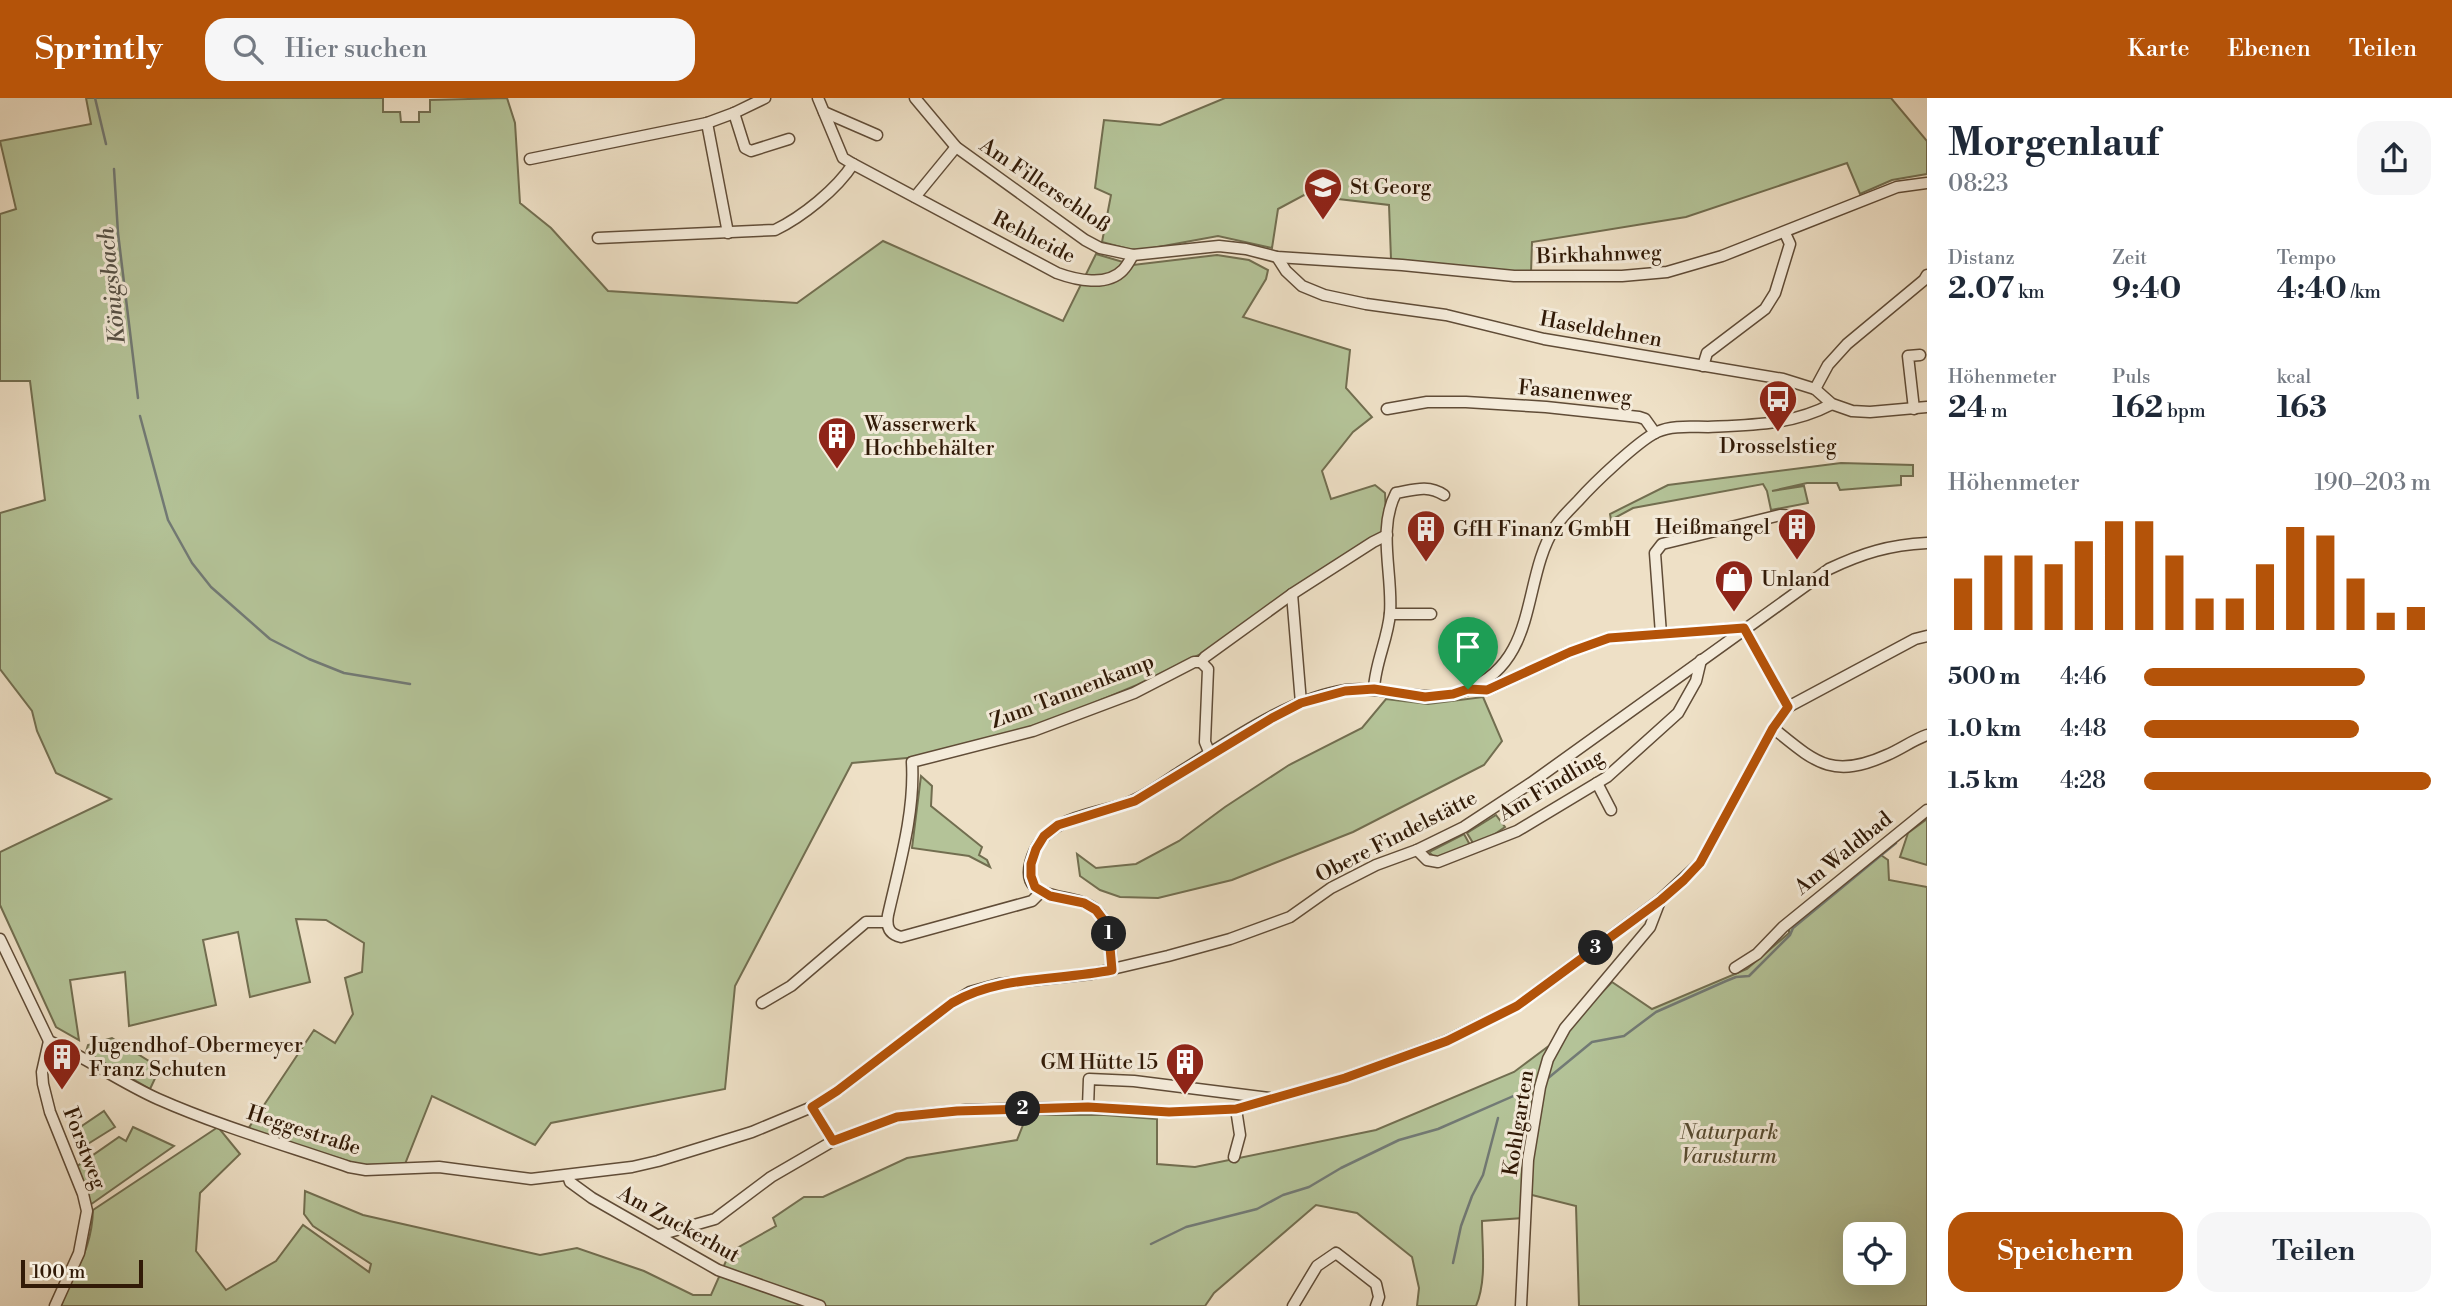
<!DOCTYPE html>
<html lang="de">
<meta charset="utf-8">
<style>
:root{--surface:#fff;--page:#f6f6f7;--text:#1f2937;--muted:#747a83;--accent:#b45309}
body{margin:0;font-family:"Libre Bodoni",serif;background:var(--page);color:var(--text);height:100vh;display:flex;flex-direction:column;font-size:26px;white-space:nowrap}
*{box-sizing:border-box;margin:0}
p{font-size:23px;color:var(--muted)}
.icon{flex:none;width:38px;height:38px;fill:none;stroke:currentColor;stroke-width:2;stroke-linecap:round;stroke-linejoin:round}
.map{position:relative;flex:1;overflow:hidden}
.side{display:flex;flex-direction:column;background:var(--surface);width:525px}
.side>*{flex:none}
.fabs{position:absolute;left:1843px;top:1124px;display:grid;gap:14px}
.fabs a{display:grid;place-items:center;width:63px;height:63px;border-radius:14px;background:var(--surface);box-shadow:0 7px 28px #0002;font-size:35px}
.scale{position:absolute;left:21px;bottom:18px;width:122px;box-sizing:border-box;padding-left:7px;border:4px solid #311a07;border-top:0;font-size:19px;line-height:24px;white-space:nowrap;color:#311a07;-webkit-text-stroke:5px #f4ebda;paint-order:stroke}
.pin{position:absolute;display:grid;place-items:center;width:60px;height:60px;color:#fff;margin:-72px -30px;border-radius:50% 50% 50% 0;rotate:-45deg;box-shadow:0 0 7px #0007}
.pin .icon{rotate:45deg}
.km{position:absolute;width:35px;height:35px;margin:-18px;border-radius:50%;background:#222;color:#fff;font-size:19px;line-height:35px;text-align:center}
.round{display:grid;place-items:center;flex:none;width:74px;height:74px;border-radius:21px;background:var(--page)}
.summary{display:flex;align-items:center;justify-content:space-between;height:119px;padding:0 21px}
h1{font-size:38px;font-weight:700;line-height:52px}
.figures{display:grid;grid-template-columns:repeat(3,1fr);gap:10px;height:119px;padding:7px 21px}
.figures div{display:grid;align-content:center}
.figures b{font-size:30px;font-weight:700}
.figures small{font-size:19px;font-weight:400}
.figures p{font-size:19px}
.chart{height:196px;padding:14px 21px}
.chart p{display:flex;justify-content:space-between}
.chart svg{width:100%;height:126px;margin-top:7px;stroke:var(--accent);stroke-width:6}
.cta{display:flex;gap:14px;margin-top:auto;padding:14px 21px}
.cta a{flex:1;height:80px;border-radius:21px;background:var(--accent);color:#fff;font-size:28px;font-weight:700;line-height:80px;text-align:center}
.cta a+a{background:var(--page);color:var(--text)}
ul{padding:0 21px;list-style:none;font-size:23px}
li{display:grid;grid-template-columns:112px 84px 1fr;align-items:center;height:52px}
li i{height:18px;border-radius:9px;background:var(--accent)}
header{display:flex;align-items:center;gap:42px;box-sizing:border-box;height:98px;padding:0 35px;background:var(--accent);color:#fff}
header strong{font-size:33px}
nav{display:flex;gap:38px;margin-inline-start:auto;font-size:24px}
.search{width:490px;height:63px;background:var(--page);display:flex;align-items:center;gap:18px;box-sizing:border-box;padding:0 24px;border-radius:21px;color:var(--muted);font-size:26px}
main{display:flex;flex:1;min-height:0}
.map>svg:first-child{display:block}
</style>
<header>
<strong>Sprintly</strong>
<div class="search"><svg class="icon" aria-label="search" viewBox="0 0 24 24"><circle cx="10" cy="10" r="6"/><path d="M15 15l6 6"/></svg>Hier suchen</div>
<nav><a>Karte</a><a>Ebenen</a><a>Teilen</a></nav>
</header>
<main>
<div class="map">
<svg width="1927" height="1208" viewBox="0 0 1927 1208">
<rect width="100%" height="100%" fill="#eee0c6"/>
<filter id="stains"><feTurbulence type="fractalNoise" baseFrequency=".00286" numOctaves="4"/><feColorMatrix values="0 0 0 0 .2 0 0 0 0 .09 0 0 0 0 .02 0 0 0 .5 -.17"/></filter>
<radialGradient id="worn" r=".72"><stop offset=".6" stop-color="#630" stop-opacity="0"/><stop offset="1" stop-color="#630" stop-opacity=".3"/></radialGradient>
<g fill="#b4c398" stroke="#726e50" stroke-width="2" fill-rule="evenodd">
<polygon points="86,0 383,0 383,14 400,14 401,24 419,24 419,14 430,14 430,2 507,0 515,25 520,105 551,130 608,193 797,205 883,143 1063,223 1096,156 1133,167 1217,157 1249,162 1268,172 1266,181 1243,219 1350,252 1346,290 1372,319 1353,334 1322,373 1331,401 1375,387 1385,395 1386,418 1381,436 1203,555 1137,587 1072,614 1000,639 918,659 852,665 735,888 725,991 551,1025 535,1047 432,998 405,1066 360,1067 248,1031 314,932 335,945 353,916 345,880 362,874 364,845 326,822 296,821 310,884 250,899 238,834 203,842 216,907 129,928 125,874 70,882 79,942 56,929 0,807 0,754 111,701 56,675 37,633 32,613 0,571 0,415 45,402 30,283 0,283 0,116 16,111 0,43 91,26"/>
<polygon points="1225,0 1891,0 1927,43 1927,76 1892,82 1860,96 1847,65 1686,119 1532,144 1531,175 1391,161 1389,107 1304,97 1278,111 1272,150 1218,138 1136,153 1102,144 1111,97 1095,90 1104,22 1160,27"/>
<polygon points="1841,365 1913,367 1913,378 1901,378 1901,387 1840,392 1837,385 1807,385 1772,393 1804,388 1808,405 1771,412 1767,393 1763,386 1633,410 1611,422 1610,416 1668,387"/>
<polygon points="1483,599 1502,643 1484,667 1353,734 1232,782 1158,800 1120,799 1100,792 1080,778 1077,756 1096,770 1136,766 1179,743 1225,709 1289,667 1362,630 1386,601 1428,606"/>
<polygon points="921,678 932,688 931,708 982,749 979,757 987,762 990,769 969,758 912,750"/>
<polygon points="1496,717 1505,729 1492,738 1473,745 1467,735"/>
<polygon points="1927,721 1927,767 1900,759 1908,735"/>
<polygon points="1464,736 1470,747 1436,761 1429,754"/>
<path d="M1878,755l10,7 1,20 38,7v419h-348l-3,-100 -48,-12 -5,24 -41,3c0,27 5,59 -6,85h-59l2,-18 -7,-31 -55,-44 -41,-8 -102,88 -9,13h-1144c13,-36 31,-55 32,-96l125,-83 22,27 -40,39 -4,58 30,39 50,-29 27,-36 66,47 2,-8 -58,-38 -9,-12 1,-23 58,24 177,40 37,-7 67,23 49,24h18l19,-43 46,-26 -3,-8 31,-21h19l84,-39 110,-18 10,-25h77l53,4v45l38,3 181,-37 138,-58 40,-30 58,-60 40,27 95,-40 42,-36v-9zM1855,1136h39v38h-39z"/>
<polygon points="112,940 160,970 150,991 86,954 88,947"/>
<polygon points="104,1013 115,1029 83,1049 73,1034"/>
<polygon points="133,1029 174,1048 90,1107 76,1069 119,1039 126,1043"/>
</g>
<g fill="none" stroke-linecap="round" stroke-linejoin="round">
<g stroke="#727a75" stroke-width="2.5">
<polyline points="95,0 106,46"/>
<polyline points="114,71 118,135 138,300"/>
<polyline points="140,318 168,422 192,465 211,489 270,541 309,561 344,575 410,586"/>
<polyline points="1547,981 1592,944 1624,938 1656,914 1726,883 1736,879 1749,878 1790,837 1793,830 1896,745"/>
<polyline points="1151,1146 1186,1129 1257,1111 1283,1097 1309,1089 1341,1070 1399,1042 1438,1031 1534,989"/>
<polyline points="1453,1165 1461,1128 1472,1098 1483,1077 1498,1020"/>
</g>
<g stroke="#604c37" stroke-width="13">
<g id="minor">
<polyline points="818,0 843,60 853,66"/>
<polyline points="915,0 956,49 1085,142 1100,150 1133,157 1219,148 1246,151 1277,159 1402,167 1514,178 1622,178 1667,174 1722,158 1897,89 1927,85"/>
<polyline points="824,14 877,37"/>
<polyline points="734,15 745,50 751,53 789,41"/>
<polyline points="707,25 728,135"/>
<polyline points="530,61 707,25 734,15 765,0"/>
<polyline points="915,99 956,49"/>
<path d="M598,140l177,-8c27,-13 62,-41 78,-66l204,109c19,7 50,14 66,-3 4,-4 7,-10 10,-15"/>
<polyline points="1277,159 1286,173 1302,188 1324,197 1366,206 1446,217 1544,241 1783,281 1815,291 1832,306 1852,313 1870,314 1927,309"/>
<polyline points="1703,268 1707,255 1765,211 1775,195 1790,146 1785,135"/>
<polyline points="1815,291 1828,267 1847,246 1924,182 1927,177"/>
<polyline points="1387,311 1427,304 1466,304 1546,309 1639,319 1645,321 1655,335"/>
<polyline points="1914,311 1908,258 1920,257"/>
<polyline points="1292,496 1301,605"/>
<polyline points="1390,516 1431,516"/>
<polyline points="1661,536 1655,455 1662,446 1780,417 1804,418"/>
<polyline points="1201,564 1208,571 1205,644 1210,656"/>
<path d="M1374,591c1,-26 14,-50 16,-76 3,-38 -13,-84 6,-120 17,-3 32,-9 48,2"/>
<polyline points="1469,591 1487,592 1570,554 1609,540 1744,530 1788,609"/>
<path d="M1773,630c42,34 59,52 114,27 14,-6 26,-15 40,-20"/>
<polyline points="1597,685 1611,712"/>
<polyline points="1417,752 1427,762 1438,764 1517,733 1607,679 1678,615 1696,583 1701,562"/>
<path d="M1041,794l-9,9 -131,36c-12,-3 -15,-10 -13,-22 11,-49 27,-102 24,-153l121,-31 101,-38 60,-31h7l4,-5 87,-63 81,-52 14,-7"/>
<path d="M0,841l49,102c38,17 71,41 109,58 61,27 127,46 191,68l17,3 73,-3 92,12 101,-12 26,-6 94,-29 60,-25 25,-16 115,-88 18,-11 29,-8 92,-10 77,-18 62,-17 60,-22 41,-29 45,-23 41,-15 47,-23 67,-44 298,-214c34,-16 60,-24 98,-26"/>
<polyline points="1735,870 1757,856 1783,829 1927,712"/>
<path d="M1112,872c-2,-21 0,-45 -16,-60 -23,-21 -87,-3 -61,-60 16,-33 59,-36 90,-46 20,-7 38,-21 55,-32 48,-30 110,-74 166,-82 41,-5 81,16 121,0 73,-30 54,-110 88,-163 6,-9 15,-18 23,-26 15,-17 60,-60 79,-69 15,-7 34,-5 51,-5 45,-2 84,-2 124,-23"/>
<polyline points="762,905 791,888 866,824 887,824"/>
<polyline points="49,943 42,974 43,986 50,1014 83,1096 87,1113 79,1155 55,1208"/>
<polyline points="812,1009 833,1043"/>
<polyline points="1088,1009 1089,981 1134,983 1269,1000"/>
<polyline points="1234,1059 1240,1037 1236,1011"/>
<polyline points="568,1078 570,1084 592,1100 718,1172 820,1208"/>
<polyline points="659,1137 715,1121 771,1079 833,1043 897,1019 966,1012 1088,1009 1169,1014 1236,1011 1345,980 1446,943 1517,908 1660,802 1700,765 1773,630 1788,609 1915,541 1927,538"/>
<polyline points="1293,1208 1317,1168 1336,1155 1376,1186 1379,1199 1376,1208"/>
<polyline points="1521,1208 1528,1062 1540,989 1548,961 1565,930 1650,829 1660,803"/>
</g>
</g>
<use href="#minor" stroke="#f4ebda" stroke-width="10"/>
</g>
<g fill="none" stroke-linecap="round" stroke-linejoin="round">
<g stroke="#fff" stroke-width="14">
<path id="route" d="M1744,530l44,79 -15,21 -73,135 -16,17 -23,20 -144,106 -70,35 -102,37 -109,31 -67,3 -81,-5 -131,4 -60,6 -64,24 -21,-34 25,-16 115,-88c48,-28 106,-22 160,-33l-3,-34 -4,-14 -9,-12 -12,-7 -34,-7 -15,-9 -4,-11v-12l5,-15 8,-13 14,-11 77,-24 137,-83 29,-15 44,-12 29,-2 51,8 28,-3 15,-5 19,1 83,-38 39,-14z"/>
</g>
<use href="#route" stroke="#b45309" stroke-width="9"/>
</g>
<defs>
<g id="school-pin" transform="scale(2.0125)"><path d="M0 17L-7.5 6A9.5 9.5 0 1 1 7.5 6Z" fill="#8f2418" stroke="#f4ebda"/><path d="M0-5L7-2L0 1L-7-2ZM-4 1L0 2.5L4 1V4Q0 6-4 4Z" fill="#fff"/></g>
<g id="bus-pin" transform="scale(2.0125)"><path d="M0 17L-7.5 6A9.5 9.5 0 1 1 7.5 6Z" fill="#8f2418" stroke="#f4ebda"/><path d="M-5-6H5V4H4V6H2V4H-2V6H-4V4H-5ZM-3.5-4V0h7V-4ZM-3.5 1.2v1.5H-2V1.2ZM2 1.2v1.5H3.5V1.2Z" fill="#fff"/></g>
<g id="building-pin" transform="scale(2.0125)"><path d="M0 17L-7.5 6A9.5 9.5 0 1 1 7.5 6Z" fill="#8f2418" stroke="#f4ebda"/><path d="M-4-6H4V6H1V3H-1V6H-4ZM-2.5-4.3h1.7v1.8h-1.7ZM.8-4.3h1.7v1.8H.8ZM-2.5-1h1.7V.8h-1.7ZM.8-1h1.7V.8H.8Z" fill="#fff"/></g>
<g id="shop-pin" transform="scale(2.0125)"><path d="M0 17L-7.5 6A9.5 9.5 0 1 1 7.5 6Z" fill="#8f2418" stroke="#f4ebda"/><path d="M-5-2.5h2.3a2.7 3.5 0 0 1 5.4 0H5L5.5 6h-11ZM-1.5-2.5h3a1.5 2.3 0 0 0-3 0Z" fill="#fff"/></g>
</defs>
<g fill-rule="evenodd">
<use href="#school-pin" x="1323" y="89"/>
<use href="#bus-pin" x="1778" y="301"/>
<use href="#building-pin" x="837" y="338"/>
<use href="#building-pin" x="1797" y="429"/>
<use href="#building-pin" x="1426" y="431"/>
<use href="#shop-pin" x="1734" y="481"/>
<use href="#building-pin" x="62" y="959"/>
<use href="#building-pin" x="1185" y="964"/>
</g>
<g text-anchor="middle" stroke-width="6" stroke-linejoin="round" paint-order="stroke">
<g font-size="21" fill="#311a07" stroke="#f4ebda">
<text transform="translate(1045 87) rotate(34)" y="7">Am Fillerschloß</text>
<text transform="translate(1034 139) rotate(27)" y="7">Rehheide</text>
<text transform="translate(1599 156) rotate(-2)" y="7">Birkhahnweg</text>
<text transform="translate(1601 231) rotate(10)" y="7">Haseldehnen</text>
<text transform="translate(1575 294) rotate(5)" y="7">Fasanenweg</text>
<text transform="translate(1072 593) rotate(-21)" y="7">Zum Tannenkamp</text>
<text transform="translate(1551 687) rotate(-31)" y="7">Am Findling</text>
<text transform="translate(1396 738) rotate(-27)" y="7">Obere Findelstätte</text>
<text transform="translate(1843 755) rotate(-39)" y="7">Am Waldbad</text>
<text transform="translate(1518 1025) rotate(-81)" y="7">Kohlgarten</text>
<text transform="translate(304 1032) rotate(18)" y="7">Heggestraße</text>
<text transform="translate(85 1050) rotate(69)" y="7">Forstweg</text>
<text transform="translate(679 1126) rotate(29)" y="7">Am Zuckerhut</text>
</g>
<g font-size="21" fill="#311a07" stroke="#f4ebda" text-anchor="start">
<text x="1350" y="96">St Georg</text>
<text x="864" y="333">Wasserwerk<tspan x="864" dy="24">Hochbehälter</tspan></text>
<text x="1778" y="355" text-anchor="middle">Drosselstieg</text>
<text x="1770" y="436" text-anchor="end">Heißmangel</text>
<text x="1453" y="438">GfH Finanz GmbH</text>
<text x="1761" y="488">Unland</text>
<text x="89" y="954">Jugendhof-Obermeyer<tspan x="89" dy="24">Franz Schuten</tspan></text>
<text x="1158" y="971" text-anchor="end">GM Hütte 15</text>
</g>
<g font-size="21" font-style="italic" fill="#584d32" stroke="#f4ebda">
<text x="1729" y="1041">Naturpark<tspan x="1729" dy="24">Varusturm</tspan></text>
</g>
<g font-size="23" font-style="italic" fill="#575247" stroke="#f4ebda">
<text transform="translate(111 188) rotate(-96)" y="8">Königsbach</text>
</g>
</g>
<rect width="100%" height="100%" filter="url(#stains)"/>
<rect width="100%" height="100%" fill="url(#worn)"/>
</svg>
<div class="fabs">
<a><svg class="icon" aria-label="locate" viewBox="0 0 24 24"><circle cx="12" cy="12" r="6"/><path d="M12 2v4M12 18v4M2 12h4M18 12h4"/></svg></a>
</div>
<div class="scale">100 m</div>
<div class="pin" style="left:1468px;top:591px;background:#1e9e55"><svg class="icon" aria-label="arrive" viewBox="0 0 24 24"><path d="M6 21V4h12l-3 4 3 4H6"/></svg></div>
<b class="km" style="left:1109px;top:836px">1</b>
<b class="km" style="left:1023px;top:1011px">2</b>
<b class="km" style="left:1596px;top:850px">3</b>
</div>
<section class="side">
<div class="summary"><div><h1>Morgenlauf</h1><p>08:23</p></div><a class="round"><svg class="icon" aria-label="share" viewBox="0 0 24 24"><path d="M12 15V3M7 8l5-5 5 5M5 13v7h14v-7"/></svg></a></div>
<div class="figures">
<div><p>Distanz</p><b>2.07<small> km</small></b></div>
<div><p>Zeit</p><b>9:40</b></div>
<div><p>Tempo</p><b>4:40<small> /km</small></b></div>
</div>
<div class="figures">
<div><p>Höhenmeter</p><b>24<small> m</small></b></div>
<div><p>Puls</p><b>162<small> bpm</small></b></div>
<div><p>kcal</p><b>163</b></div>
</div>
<div class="chart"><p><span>Höhenmeter</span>190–203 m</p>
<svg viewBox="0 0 160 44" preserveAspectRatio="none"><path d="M5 44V26M15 44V18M25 44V18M35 44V21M45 44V13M55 44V6M65 44V6M75 44V18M85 44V33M95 44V33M105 44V21M115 44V8M125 44V11M135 44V26M145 44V38M155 44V36"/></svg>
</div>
<ul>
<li><b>500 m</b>4:46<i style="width:77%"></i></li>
<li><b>1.0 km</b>4:48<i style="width:75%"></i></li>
<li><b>1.5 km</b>4:28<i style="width:100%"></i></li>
</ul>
<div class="cta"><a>Speichern</a><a>Teilen</a></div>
</section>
</main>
